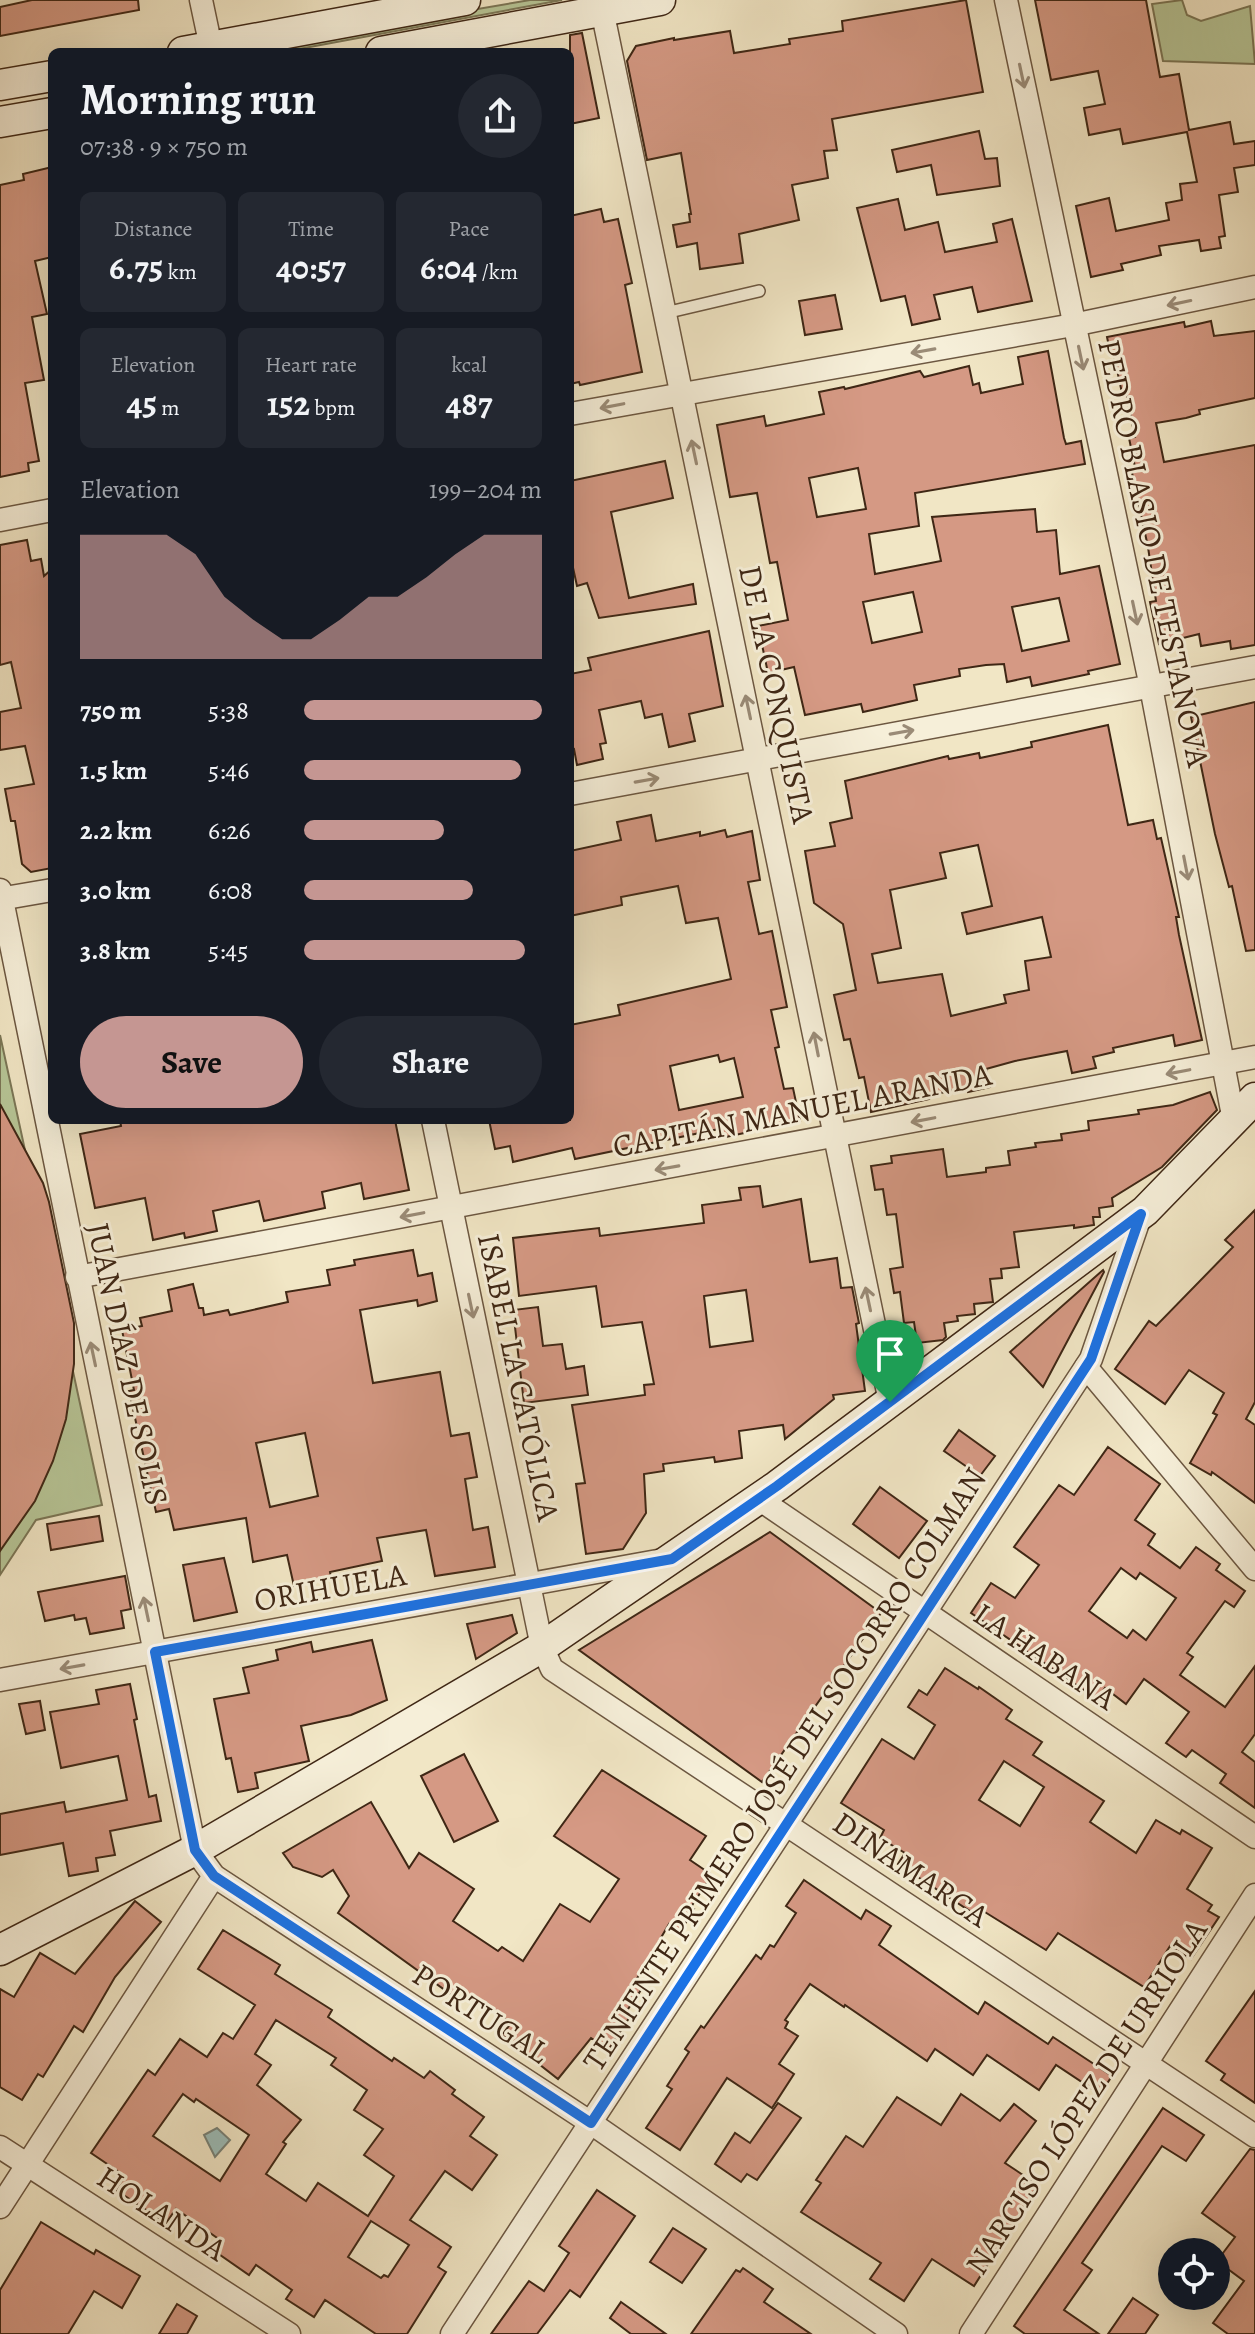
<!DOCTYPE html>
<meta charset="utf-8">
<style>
:root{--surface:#171b24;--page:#242831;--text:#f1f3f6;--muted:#9ea1a6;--accent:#c59692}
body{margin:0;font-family:Alegreya,serif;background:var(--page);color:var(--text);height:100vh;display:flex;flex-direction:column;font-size:30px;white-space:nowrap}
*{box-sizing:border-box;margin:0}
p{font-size:26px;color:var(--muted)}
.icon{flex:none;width:44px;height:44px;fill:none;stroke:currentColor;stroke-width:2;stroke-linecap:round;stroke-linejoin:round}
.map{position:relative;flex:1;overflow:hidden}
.drawer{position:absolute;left:48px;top:48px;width:526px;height:1076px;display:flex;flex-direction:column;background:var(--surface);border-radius:12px;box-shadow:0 8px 32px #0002}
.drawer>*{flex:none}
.tools{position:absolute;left:1158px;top:2238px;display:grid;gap:16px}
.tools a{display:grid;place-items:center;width:72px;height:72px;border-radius:50%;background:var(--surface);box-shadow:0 8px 32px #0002;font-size:40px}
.pin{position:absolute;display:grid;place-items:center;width:68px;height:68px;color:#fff;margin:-82px -34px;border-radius:50% 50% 50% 0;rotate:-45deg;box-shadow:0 0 8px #0007}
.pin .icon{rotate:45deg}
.round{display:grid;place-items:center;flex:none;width:84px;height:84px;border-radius:42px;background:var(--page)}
.overview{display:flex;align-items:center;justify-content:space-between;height:136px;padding:0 32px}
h1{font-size:44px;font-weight:700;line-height:60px}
.metrics{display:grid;grid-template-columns:repeat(3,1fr);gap:12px;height:136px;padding:8px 32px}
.metrics div{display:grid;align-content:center;border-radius:12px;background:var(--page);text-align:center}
.metrics b{font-size:34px;font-weight:700}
.metrics small{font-size:22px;font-weight:400}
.metrics p{font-size:22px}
.chart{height:224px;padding:16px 32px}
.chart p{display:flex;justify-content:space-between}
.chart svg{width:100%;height:144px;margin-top:8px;fill:var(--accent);opacity:.7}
.button{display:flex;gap:16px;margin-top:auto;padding:16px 32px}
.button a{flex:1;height:92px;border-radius:48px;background:var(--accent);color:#111;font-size:32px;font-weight:700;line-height:92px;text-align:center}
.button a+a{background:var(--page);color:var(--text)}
ul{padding:0 32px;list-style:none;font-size:26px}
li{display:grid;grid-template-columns:128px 96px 1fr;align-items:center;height:60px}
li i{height:20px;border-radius:10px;background:var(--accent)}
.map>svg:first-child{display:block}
</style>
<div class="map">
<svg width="1255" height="2334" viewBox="0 0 1255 2334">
<rect width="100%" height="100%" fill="#f1e6c5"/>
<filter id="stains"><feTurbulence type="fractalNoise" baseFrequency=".0025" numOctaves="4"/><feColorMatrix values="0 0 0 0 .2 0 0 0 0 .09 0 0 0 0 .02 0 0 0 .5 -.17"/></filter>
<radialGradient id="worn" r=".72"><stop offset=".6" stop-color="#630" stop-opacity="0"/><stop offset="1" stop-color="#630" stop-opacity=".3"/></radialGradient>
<g fill="#b7c697" stroke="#7b7656" stroke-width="2">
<polygon points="530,0 562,0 283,52 243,52 248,48"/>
<polygon points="1182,0 1187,15 1201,21 1250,6 1255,64 1163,61 1152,4"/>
<polygon points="0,1035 102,1505 36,1520 0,1575"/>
</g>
<polygon fill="#9cbeba" stroke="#778278" stroke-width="2" points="217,2128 230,2140 215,2157 204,2135"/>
<g fill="#d59984" stroke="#3f2715" stroke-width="2" fill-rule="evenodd">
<polygon points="32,0 138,0 139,10 0,36 0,7"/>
<polygon points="966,0 983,92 832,119 837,150 824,151 828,178 792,185 799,220 739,234 743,263 700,269 697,243 677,247 673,225 690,222 689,214 691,214 681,153 647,160 627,61 636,46 674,38 674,40 730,31 734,53 790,44 789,39 843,31 842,21"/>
<polygon points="1035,0 1146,0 1160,77 1179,74 1189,130 1230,122 1234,144 1255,141 1255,165 1234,168 1238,192 1219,195 1225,236 1219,237 1221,248 1201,251 1199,240 1159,246 1161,255 1121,264 1123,270 1091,277 1076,206 1109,198 1116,231 1169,220 1166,203 1182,200 1180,184 1197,182 1187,132 1123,144 1120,129 1089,135 1084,108 1105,104 1098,71 1051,80"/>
<polygon points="582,33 599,118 570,124 570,35"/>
<polygon points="979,131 985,159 997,158 1000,186 937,195 931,165 897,172 892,150"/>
<polygon points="52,167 52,257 35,261 47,314 32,317 44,380 25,383 39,461 28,463 29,471 0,477 0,185 24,180 23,174"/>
<polygon points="898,199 905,230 938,222 945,252 997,242 993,224 1012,219 1032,301 978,312 972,287 934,295 940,319 912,325 905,296 881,301 857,208"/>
<polygon points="601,209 604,222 618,219 632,283 625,285 642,372 580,385 579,382 570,384 570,216"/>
<polygon points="835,295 842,329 805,335 799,301"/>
<polygon points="1211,321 1214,336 1255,331 1255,398 1199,410 1200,414 1186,418 1156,423 1164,462 1255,445 1255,645 1231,649 1230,641 1201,646 1199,634 1159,644 1150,602 1156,601 1148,547 1131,468 1135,467 1129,438 1135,437 1126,392 1122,393 1114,356 1111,356 1107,337 1184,322 1185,327"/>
<path d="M1048,351l16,87 2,6 15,-3 4,23 -170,29 4,33 -50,8 6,40 66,-13 -9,-44 103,-8 2,23 19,-2 4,44 39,-8 21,98 -32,7 1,3 -57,12 -2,-9 -23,5 -3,-18 -18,1 -27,4 1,7 -46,9 3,15 -54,12 -2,-8 -56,11 -11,-48 -26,6 -10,-47 30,-6 -11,-58 -7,1 -13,-70 -27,4 -13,-72 47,-9 2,10 58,-12 -5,-22 25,-5 1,2 75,-18 4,6 45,-11 4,19 6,-2 2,10 42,-9 -5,-27zM858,468l8,41 -49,8 -8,-39zM913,592l9,40 -50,11 -9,-41zM1059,598l10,43 -47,10 -10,-44z"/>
<polygon points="665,461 673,498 611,512 629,598 693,584 696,604 599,618 587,583 577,586 570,554 570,481"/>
<polygon points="27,540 31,561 41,559 44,576 52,569 52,868 31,872 22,864 15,821 11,821 5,789 34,784 25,746 0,750 0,712 21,708 11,662 0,665 0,545"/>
<polygon points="709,631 723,706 689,714 695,741 669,747 662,714 645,718 641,701 599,710 606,743 600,744 603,759 577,765 574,749 570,750 570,674 591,670 588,658"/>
<polygon points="1255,702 1255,950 1246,951 1232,886 1229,887 1215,834 1191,717"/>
<path d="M1108,725l20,100 25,-5 4,19 4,-1 18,79h-3l3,18 23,105 -27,6 -2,-11 -60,13 1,4 -21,5 3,11 -24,5 -5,-22 -52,10 -29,8 4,18 -22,5 -2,-5 -38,9 1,3 -58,13 -7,-35 -5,1 -9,-39 -6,1 -10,-45 22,-5 -13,-66 -29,-21 -9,-52 30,-5 -5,-23 22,-5 -7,-37 103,-25 1,3 30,-6 1,5 52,-11 -1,-5zM978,845l14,61 -30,7 5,21 75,-17 9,40 -26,4 4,29 -25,5 2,8 -55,13 -9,-42 -64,9 -6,-29 29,-6 -11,-58 56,-12 -6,-25z"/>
<path d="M651,815l5,26 44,-9v4l25,-6 2,7 25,-6 8,49 -12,2 11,52 13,-3 15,76 -16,3 8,37 -4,1 9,41 9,-1 7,33 -79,17 -2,-9 -144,30 -3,-11 -59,14 -3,-16 -15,3 -6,-29h81v-95l50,-10 -2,-10 113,-26 -13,-61 -32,5 -8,-37 -57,11 1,8 -52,11v-65l51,-11 -4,-18zM718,1055l2,7 14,-4 9,39 -64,13 -9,-44z"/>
<polygon points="1210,1092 1217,1110 1162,1167 1112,1198 1113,1206 1099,1208 1100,1217 1093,1217 1094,1225 1074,1228 1074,1225 1014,1232 1019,1267 1001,1269 1002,1278 990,1279 993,1302 974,1304 975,1314 957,1316 958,1321 944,1323 946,1337 943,1340 917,1343 914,1322 904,1323 900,1292 894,1293 890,1269 903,1267 896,1214 887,1215 883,1189 875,1190 871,1166 892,1163 891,1156 943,1149 947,1177 986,1172 986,1168 1010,1165 1008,1151 1036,1147 1035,1143 1062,1140 1061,1134 1089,1130 1088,1121 1139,1114 1138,1110 1173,1105"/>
<polygon points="0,1104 43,1183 49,1202 74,1323 74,1364 66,1419 53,1461 35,1501 0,1551"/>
<polygon points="120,1120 395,1120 409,1190 364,1199 361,1183 322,1192 325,1208 264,1221 259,1201 213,1211 217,1231 185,1238 184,1233 153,1240 145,1198 95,1208 80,1134 121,1126"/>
<path d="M760,1186l3,21 38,-8 9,63 27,-4 4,30 11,-1 7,36 -3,1 9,67 -32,4 1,4 -49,40 -2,-14 -44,6 3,27 -27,4 -1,-5 -51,7 1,7 -20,3 2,39 -23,36 -37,5 -10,-70 9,-1 -13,-78 73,-10 -1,-10 10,-1 -12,-62 -40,5 -6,-41 -77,10 -6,-58 86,-10 1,8 104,-13 -2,-18 39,-5 -2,-12zM746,1290l7,51 -43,6 -6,-51z"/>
<polygon points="1255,1210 1255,1402 1246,1419 1255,1425 1255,1503 1212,1472 1211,1475 1190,1463 1217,1415 1213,1413 1224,1393 1189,1370 1165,1404 1115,1369 1149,1321 1156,1326 1233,1247 1225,1240"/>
<path d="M413,1250l5,26 14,-3 5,28 -19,5 -1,-6 -57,10 13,73 67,-11 11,64 18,-3 8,44 -12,2 8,51 15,-3 7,40 -60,9 -9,-46 -49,8 5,23 -52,11 1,6 -37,8 -7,-31 -34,7 -7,-44 -72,12 -5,-21 -13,3 -27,-121 5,-1 -12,-60 20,-4 -2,-8 32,-7 -4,-21 25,-6 6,24h4l1,7 24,-5 2,5 58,-13 -2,-10 44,-7 -3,-15 28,-5 -1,-5zM305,1433l13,63 -48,11 -14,-64z"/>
<polygon points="1103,1270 1104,1272 1043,1387 1010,1352"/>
<polygon points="538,1307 543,1346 562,1344 566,1369 584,1366 588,1395 524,1403 513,1310"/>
<polygon points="959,1430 995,1456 980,1476 944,1451"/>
<path d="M1108,1447l52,37 -25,36 20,14 -7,11 32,23 16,-21 24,17 -4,6 29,21 -11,16 -9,-6 -38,52 6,4 -13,18 45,32 30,-41v68l-13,18 13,10v46l-35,-25 6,-9 -34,-24 -6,7 -20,-14 23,-31 -45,-33 -18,25 -21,-16 -8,11 -126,-86 20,-30 24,15 24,-33 -25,-18 45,-62 15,10zM1121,1568l15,11 4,-6 36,25 -30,42 -13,-10 -6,8 -38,-27z"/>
<polygon points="880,1487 927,1521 899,1558 853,1524"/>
<polygon points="99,1516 103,1541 51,1550 47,1524"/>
<polygon points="770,1532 881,1613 762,1782 579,1650"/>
<polygon points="224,1558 237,1612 194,1621 183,1565"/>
<polygon points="125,1576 131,1609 121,1611 124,1628 90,1634 86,1618 75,1620 74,1615 45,1621 38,1592"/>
<polygon points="512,1615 517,1633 476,1659 467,1624"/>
<polygon points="372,1640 387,1700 351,1715 301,1726 309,1761 255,1773 258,1788 238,1792 231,1758 226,1759 214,1699 249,1693 243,1668 278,1660 276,1650 311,1642 313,1652"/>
<path d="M945,1668l33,21 1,-2 33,23 -6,9 36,23 -9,13 71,46 -14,21 46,31 20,-33 24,14 2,-4 30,18 -25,41 25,16 -4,6 11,6 -28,42 -21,-13 -26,41 -86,-54 -12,17 -66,-41 -4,6 -78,-51 7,-11 -25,-15 4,-8 -43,-27 41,-64 32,20 21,-34 -27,-18 11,-17 8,5zM1004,1761l40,26 -24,39 -41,-26z"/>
<polygon points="130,1684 137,1719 134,1720 149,1797 156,1795 161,1821 110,1831 115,1855 96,1858 98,1871 69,1876 63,1843 0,1855 0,1814 64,1802 66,1812 127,1800 118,1756 61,1768 50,1712 99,1704 96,1690"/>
<polygon points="40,1701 45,1730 26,1734 19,1704"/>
<polygon points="464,1754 498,1821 454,1842 421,1776"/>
<polygon points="602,1770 706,1836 690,1860 712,1875 691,1907 694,1909 680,1932 669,1924 635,1982 643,1987 624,2015 629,2018 609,2049 591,2038 558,2079 502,2035 511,2023 462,1990 456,1998 338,1913 349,1896 333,1870 322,1877 293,1867 283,1853 371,1802 409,1868 419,1853 474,1889 453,1921 498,1951 502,1947 523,1961 560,1904 590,1922 619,1879 554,1836"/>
<polygon points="804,1880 861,1919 866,1910 891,1926 879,1945 978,2014 985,2002 1048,2044 1053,2037 1112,2076 1100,2094 1056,2065 1039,2090 987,2055 973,2075 935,2049 927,2061 845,2005 844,2007 810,1984 785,2020 788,2022 785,2028 798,2036 779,2064 794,2074 772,2108 727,2078 680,2150 646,2128 672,2089 667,2086 689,2052 685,2049 701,2026 704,2028 756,1955 761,1959 770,1945 774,1947 796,1913 786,1906"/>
<polygon points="135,1901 161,1922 115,1977 83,2032 74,2026 43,2077 38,2074 22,2100 0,2087 0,1989 14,1997 40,1953 75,1974"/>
<path d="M223,1930l57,35 -5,9 57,36 -4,7 64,44 2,-3 30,20 6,-7 25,19 -3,4 32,23 -14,19 27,19 -25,35 -27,-19 -35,49 41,27 -13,20 8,5 -39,62h-31l-51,-34 -11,17 -28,-18 6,-9 -36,-25 -7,10 -36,-25 7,-10 -44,-31 -10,14 -50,-33 9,-14 -34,-23 57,-83 7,5 25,-36 27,18 16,-24 10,6 22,-34 -57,-36zM276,2020l60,38 -5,7 36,25 -13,20 29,19 -19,26 30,21 -26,40 -50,-33 -12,18 -40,-27 20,-30 -3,-2 18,-22 -44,-35 14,-20 -16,-11zM183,2094l11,8 2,-3 53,36 -29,46 -67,-45zM371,2221l38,24 -21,32 -4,-2 -3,3 -33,-21z"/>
<polygon points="1255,1991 1255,2103 1221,2080 1225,2074 1206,2061"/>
<polygon points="961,2094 1000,2121 1014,2104 1036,2121 1005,2163 1038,2185 974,2286 932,2259 904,2301 870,2279 881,2263 801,2212 821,2183 816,2180 846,2136 863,2147 897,2097 941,2125"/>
<polygon points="778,2103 801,2118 757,2180 747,2174 741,2182 715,2164 735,2133 750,2143"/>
<polygon points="1163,2108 1204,2135 1186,2161 1162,2146 1082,2263 1092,2270 1064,2310 1099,2334 1025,2334 1014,2326"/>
<polygon points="1250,2149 1255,2150 1255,2334 1228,2334 1213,2323 1244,2281 1217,2261 1235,2237 1202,2213"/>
<polygon points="597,2190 635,2216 580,2297 570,2290 537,2334 491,2334 529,2281 544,2291 569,2253 559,2246"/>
<polygon points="41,2222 94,2254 96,2250 140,2276 122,2308 94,2291 68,2334 0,2334 0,2290"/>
<polygon points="673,2228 706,2249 682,2283 650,2262"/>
<polygon points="743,2268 773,2289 764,2302 811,2334 691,2334 736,2270 740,2272"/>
<polygon points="1133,2298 1158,2315 1145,2334 1108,2334"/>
<polygon points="621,2302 666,2334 631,2334 610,2318"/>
<polygon points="177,2304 197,2316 187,2334 159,2334"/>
</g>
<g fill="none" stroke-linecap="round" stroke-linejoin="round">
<g stroke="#6c5741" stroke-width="14">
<polyline id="lane" points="665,313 759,291"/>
</g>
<g stroke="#6c5741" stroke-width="25">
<g id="street">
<polyline points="201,0 212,52"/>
<polyline points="600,0 890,1402"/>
<polyline points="1006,0 1151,687 1234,1121"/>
<polyline points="570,414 1073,325 1255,287"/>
<polyline points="0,520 52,510"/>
<polyline points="570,794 1255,667"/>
<polyline points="0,890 195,1850 214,1876 591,2123 896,2334"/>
<polyline points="0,899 52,890"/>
<polyline points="433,1120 542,1647 552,1669 1255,2136"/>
<polyline points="77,1277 1255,1057"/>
<polyline points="1086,1367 1255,1569"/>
<polyline points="759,1499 1255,1837"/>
<polyline points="0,1680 663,1560"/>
<polyline points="0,2147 289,2334"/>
<polyline points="0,2207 214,1876"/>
<polyline points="452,2334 1091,1359 1141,1214"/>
<polyline points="971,2334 1255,1895"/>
</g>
</g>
<g stroke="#3f2715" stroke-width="33">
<g id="secondary">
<polyline points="183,52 465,0"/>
<polyline points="381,52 660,0"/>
<polyline points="0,85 52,76"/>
<polyline points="0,122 52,113"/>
<polyline points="0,1950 195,1850 542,1647 777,1486 1145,1211 1255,1098"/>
</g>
</g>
<use href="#lane" stroke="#f6efd9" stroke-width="11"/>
<use href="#street" stroke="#f6efd9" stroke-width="22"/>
<use href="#secondary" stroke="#f6efd9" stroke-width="30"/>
</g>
<defs><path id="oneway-shaft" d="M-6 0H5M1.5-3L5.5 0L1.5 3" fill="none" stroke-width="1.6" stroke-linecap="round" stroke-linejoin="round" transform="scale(2)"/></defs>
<g stroke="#9a8b77">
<use href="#oneway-shaft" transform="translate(1022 76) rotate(78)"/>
<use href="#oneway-shaft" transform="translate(1179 303) rotate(168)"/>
<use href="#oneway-shaft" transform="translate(923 351) rotate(170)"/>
<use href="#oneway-shaft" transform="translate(1081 358) rotate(78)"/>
<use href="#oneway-shaft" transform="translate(612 406) rotate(169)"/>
<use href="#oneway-shaft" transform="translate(694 452) rotate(-102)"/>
<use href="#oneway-shaft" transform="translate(1135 613) rotate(78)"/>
<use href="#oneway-shaft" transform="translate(748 707) rotate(-102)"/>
<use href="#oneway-shaft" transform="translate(902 732) rotate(-10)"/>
<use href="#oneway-shaft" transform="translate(647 780) rotate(-10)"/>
<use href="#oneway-shaft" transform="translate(1186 868) rotate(79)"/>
<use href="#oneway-shaft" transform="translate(816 1044) rotate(-101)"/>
<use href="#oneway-shaft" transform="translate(1178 1072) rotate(169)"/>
<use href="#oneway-shaft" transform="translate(923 1120) rotate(169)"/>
<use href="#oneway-shaft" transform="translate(667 1168) rotate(170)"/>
<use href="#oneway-shaft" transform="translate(412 1215) rotate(169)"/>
<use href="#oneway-shaft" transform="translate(868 1299) rotate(-102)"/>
<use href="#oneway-shaft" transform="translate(471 1306) rotate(78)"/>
<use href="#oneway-shaft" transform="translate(93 1354) rotate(-102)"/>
<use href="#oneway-shaft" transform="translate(146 1609) rotate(-102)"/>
<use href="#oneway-shaft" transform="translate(72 1667) rotate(170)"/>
</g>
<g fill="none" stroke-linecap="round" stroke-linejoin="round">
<g stroke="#fff" stroke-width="16">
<polygon id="route" points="1141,1214 1091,1359 591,2123 214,1876 195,1850 155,1652 672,1559 777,1486"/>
</g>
<use href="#route" stroke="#1a73e8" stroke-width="10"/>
</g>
<g text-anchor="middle" stroke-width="6" stroke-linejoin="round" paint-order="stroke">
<g font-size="32" fill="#3f2715" stroke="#f6efd9">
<text transform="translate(1154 553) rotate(78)" y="11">PEDRO BLASIO DE TESTANOVA</text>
<text transform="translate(777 694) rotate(78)" y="11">DE LA CONQUISTA</text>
<text transform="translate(802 1110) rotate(-11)" y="11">CAPITÁN MANUEL ARANDA</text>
<text transform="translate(128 1364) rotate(78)" y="11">JUAN DÍAZ DE SOLIS</text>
<text transform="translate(519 1377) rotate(78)" y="11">ISABEL LA CATÓLICA</text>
<text transform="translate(330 1587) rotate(-10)" y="11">ORIHUELA</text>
<text transform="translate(1045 1656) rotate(34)" y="11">LA HABANA</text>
<text transform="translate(784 1769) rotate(-57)" y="11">TENIENTE PRIMERO JOSÉ DEL SOCORRO COLMAN</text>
<text transform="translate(911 1869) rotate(34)" y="11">DINAMARCA</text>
<text transform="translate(481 2013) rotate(33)" y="11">PORTUGAL</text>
<text transform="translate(1086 2097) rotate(-57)" y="11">NARCISO LÓPEZ DE URRIOLA</text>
<text transform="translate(162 2213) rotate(33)" y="11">HOLANDA</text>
</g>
</g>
<rect width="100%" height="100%" filter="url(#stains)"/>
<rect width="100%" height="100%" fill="url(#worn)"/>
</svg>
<div class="tools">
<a><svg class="icon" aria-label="locate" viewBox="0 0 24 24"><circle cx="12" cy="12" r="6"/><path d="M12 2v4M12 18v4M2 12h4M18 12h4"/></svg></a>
</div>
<div class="pin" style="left:890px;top:1402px;background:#1e9e55"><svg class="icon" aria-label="arrive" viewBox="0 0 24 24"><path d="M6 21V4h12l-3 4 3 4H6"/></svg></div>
<section class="drawer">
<div class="overview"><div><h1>Morning run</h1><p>07:38 · 9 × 750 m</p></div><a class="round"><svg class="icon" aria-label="share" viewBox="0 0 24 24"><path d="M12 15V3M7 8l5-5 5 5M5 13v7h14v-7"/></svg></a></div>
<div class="metrics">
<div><p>Distance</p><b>6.75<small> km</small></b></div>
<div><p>Time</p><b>40:57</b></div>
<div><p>Pace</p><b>6:04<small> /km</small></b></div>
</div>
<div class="metrics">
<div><p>Elevation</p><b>45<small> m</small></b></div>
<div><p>Heart rate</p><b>152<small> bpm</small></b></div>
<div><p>kcal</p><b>487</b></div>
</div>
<div class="chart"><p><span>Elevation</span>199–204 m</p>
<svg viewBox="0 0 160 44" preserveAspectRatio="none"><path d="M0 44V6L10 6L20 6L30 6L40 12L50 25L60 32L70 38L80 38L90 32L100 25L110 25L120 19L130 12L140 6L150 6L160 6V44z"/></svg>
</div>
<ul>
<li><b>750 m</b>5:38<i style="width:100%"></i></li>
<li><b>1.5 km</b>5:46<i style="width:91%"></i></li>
<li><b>2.2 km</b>6:26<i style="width:59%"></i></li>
<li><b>3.0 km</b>6:08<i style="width:71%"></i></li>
<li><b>3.8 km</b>5:45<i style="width:93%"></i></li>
</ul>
<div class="button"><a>Save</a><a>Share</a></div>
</section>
</div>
